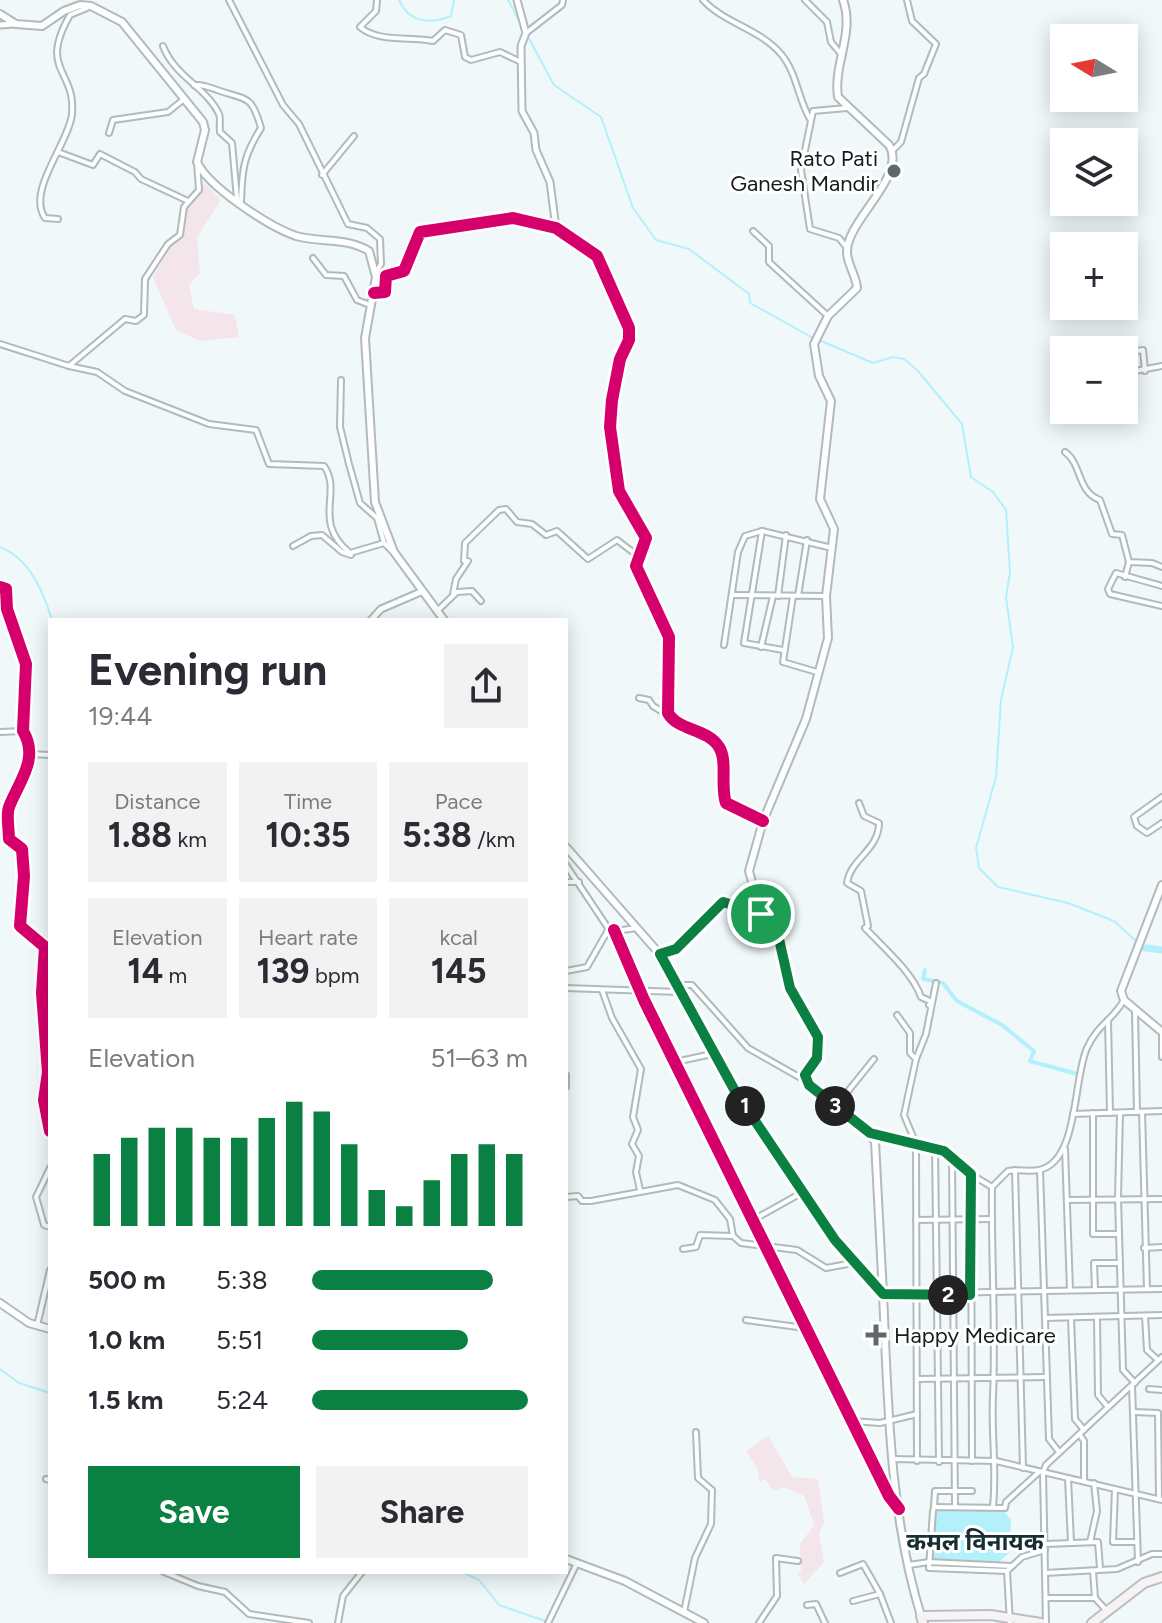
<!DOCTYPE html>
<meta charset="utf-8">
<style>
:root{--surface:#fff;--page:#f2f2f3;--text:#2b2b33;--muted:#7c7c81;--accent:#0b8043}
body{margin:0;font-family:Figtree,"Noto Sans Devanagari",sans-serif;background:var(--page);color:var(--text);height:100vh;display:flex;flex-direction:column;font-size:30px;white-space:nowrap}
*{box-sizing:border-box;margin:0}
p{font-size:26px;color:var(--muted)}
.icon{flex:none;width:44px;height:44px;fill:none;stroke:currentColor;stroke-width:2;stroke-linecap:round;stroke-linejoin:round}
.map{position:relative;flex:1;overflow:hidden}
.panel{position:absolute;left:48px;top:618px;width:520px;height:956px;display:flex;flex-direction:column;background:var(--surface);border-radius:0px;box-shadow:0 4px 20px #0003}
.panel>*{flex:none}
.needle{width:52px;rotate:280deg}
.controls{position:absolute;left:1050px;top:24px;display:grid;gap:16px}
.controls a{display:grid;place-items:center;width:88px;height:88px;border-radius:0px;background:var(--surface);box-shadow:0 4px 20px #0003;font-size:40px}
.pin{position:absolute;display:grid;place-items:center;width:68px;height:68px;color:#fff;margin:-34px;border:4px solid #fff;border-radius:50%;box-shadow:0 2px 8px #0007}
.km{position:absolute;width:40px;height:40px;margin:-20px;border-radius:50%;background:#222;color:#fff;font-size:22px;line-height:40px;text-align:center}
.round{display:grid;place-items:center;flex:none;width:84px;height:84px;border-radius:0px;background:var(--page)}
.headline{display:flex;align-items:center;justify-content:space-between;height:136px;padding:0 40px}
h1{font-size:44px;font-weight:700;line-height:60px}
.stats{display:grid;grid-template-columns:repeat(3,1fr);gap:12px;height:136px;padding:8px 40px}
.stats div{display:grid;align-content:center;border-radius:0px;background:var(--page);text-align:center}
.stats b{font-size:34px;font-weight:700}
.stats small{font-size:22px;font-weight:400}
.stats p{font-size:22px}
.chart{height:224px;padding:16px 40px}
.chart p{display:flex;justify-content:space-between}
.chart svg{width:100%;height:144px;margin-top:8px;stroke:var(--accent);stroke-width:6}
.primary-button{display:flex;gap:16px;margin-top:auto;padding:16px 40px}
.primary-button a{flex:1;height:92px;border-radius:0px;background:var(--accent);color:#fff;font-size:32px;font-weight:700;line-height:92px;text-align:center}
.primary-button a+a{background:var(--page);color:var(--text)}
ul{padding:0 40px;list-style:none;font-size:26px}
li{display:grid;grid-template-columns:128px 96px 1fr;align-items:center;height:60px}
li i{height:20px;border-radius:10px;background:var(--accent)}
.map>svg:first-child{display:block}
</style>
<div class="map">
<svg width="1162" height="1623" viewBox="0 0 1162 1623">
<rect width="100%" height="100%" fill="#f0f8fa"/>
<g fill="#f4e5eb">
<polygon points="204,182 221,200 197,237 200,273 189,285 194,309 235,315 239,337 200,341 176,330 153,278 166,253 184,232 188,208"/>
<polygon points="768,1436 792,1477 818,1479 824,1522 819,1533 824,1562 804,1584 798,1575 801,1570 800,1544 814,1525 804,1496 784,1487 774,1491 765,1479 759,1482 758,1470 746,1451"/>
</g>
<polygon fill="#b2f1fc" points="944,1508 1004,1511 1011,1520 1010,1552 999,1562 935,1559 932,1553 935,1514"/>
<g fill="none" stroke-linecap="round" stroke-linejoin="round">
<g stroke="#b2f1fc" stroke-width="2">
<path d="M399,0c10,22 30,25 52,16l3,-16"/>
<polyline points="508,0 522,26"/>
<polyline points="527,35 554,85 601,117 633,208 656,240 689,249 749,294 750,303 813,338"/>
<polyline points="819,340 873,363 893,357 904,359 918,371 962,424 971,477 993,492 1006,510 1010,572 1006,597 1013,647 1001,700 996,777 976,848 979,868 998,887 1068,903 1114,921 1137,942"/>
<path d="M0,547c30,12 43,44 52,73"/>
<polyline points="0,1369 19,1383 50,1393"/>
<polyline points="462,1572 479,1580 499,1605 548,1622"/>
</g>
<polyline stroke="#b2f1fc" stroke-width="4" points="925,970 923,979 943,983 957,1001 1002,1025 1034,1051 1030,1061 1081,1075"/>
<polyline stroke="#b2f1fc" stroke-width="7" points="1145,948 1162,950"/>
<g stroke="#b2babc" stroke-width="8">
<g id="minor">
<polyline points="229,0 283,105 299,124 348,224 367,228 380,239 381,264 376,272"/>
<path d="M377,0l-1,11 -16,16c19,16 50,9 73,14l12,-11 16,5 4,22 6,3 29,-8 21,10"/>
<path d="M703,0c21,23 57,29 78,54 16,19 17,45 29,65"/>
<polyline points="805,0 827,22 831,42 841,54"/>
<polyline points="526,33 562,5 563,0"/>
<path d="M163,46c11,30 44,42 56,68 2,4 0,12 1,18l12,11 5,56"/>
<path d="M194,85c10,-1 17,3 26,6 28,9 32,5 41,37 -17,27 -19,40 -20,74"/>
<polyline points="847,108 813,111 801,170 810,229 839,238 847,248"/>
<polyline points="109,133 113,120 168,112 184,99"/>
<polyline points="892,151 901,142 919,78 924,74 936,44 912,21 907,0"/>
<polyline points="58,152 93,165 100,154 135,172 141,179 188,201"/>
<polyline points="322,175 354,136"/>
<path d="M58,219l-13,-1c-19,-27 24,-75 27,-104 4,-45 -34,-43 -2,-99l17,-7"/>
<path d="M556,228l41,28 32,72v12l-9,19 -8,41 -2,27 9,64 27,47 -10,28 33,71 -1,76c10,18 39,15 51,34 9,14 1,39 7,56l36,18"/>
<polyline points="753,231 769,246 769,262 828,316"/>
<polyline points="313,258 326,275 344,276 357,300 370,305"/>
<polyline points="0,344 69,366 125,319 136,321 144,315 145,279 168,244 180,235 184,207 199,190 197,162"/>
<polyline points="1124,353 1143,350 1145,371"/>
<path d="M69,366l28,6 28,19 84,33 47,6 13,34 55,2c19,27 -13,55 26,87l34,-10 8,8"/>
<polyline points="1124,373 1162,366"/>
<polyline points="341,380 340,427 349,464 360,503 377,518 384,543"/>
<path d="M1065,452c17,12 12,40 35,48l12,34 10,1 7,27 23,1 10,4"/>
<polyline points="762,531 744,643 783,650"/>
<polyline points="293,546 311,536 322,535 342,552 351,555"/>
<polyline points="1125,577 1129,562"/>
<polyline points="1162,586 1116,573 1108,589 1110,594 1162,606"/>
<path d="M0,587l6,2 1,20 19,55 -3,67c17,28 -5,52 -14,76 -3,8 0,22 0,32l13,10 2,27 -4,50 25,21 -3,46 6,79 -4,28 6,31"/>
<polyline points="453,594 456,579 468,561 464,561 465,543 499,510 506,509 517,522 532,524 546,535 557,531 588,559 617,540 638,556"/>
<polyline points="733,595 826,596"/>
<polyline points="778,596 786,535"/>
<polyline points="793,596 783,662 817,672"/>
<polyline points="798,596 807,540"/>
<polyline points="437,611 457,592 472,591 481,601"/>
<polyline points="724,645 738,552 745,536 762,531 832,548"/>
<polyline points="761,647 773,596"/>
<polyline points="639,698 649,700 653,706 669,716"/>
<polyline points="0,732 23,731"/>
<polyline points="29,754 50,755"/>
<polyline points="1162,797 1134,817 1137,826 1147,833 1162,823"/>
<path d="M859,803l5,13 15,7c0,27 -29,36 -32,60l14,8 7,35 -3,2c19,20 48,45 56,69l11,5 -3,3"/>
<polyline points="566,865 610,931"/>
<polyline points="566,882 579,882"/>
<polyline points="614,930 644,1000 889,1496 898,1507"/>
<polyline points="660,954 676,949 723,902 759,913"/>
<polyline points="566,971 587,967 607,932 637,928"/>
<polyline points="677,985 692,985 748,1048 806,1081"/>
<polyline points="566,988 679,992"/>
<polyline points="602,990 612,1018 641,1069 633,1117 638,1130 632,1144 639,1156 636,1172 640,1190"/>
<polyline points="1135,1011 1137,1112"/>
<polyline points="897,1015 910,1033 910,1053 916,1059 904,1115 916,1144 917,1461"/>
<polyline points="1108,1020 1110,1113"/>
<polyline points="1162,1032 1162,1057"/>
<polyline points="916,1059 926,1034 936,983"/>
<polyline points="675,1062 712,1054"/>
<polyline points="566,1075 566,1087"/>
<polyline points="836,1106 874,1059"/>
<polyline points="1142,1112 1147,1289"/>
<polyline points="1093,1113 1093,1234 1118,1234"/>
<polyline points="1120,1113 1118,1198 1123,1370 1135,1383"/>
<polyline points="1073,1114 1162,1111"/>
<polyline points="872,1133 944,1151 964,1170 992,1187"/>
<polyline points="935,1148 939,1462"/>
<polyline points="1065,1149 1070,1290"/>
<polyline points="952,1157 955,1506"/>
<polyline points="50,1168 36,1197 44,1225 50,1227"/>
<polyline points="1015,1170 1023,1468"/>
<polyline points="1040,1170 1049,1439 1059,1452"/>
<polyline points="971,1174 972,1461"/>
<polyline points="566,1197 578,1196 582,1201 591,1201 678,1185 715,1200 730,1219 733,1236"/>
<polyline points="1068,1200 1162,1199"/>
<polyline points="753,1220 803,1192"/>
<polyline points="916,1220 991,1219"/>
<polyline points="1144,1248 1162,1247"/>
<polyline points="683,1249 696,1247 700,1235 733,1236 741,1243 797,1250 826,1268 853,1263"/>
<polyline points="1095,1290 1094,1263 1119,1263"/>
<polyline points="883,1294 1162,1289"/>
<polyline points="1145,1316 1147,1350 1158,1360"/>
<polyline points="1097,1317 1098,1395 1108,1407"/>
<polyline points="1045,1318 1162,1315"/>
<polyline points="1071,1318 1075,1419 1084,1430"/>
<polyline points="746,1320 805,1328"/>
<polyline points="37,1326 50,1270"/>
<polyline points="917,1379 1046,1377"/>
<polyline points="1132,1386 1138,1562"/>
<polyline points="1149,1389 1162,1390"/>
<polyline points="1134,1412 1158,1413 1159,1498"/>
<polyline points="852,1421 880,1423 917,1414"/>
<polyline points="1080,1435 1084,1441 1084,1481"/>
<polyline points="892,1459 996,1461 1162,1500"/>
<polyline points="1068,1478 1071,1542"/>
<polyline points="46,1479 50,1480"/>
<polyline points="1115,1489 1113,1542 1137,1542"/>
<path d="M993,1506c4,-37 -2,-73 0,-110 3,-69 -2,-140 -1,-209l16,-16c10,-2 21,1 31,-1 40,-8 34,-92 48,-122 11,-24 25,-27 37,-48"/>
<polyline points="934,1507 935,1491 972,1491"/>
<polyline points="1090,1542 1097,1511 1094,1483"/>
<polyline points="1045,1544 1098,1542 1100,1568"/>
<polyline points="909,1565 929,1562 1012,1566"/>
<polyline points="1007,1571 929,1568 933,1511 934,1507 1005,1508 1006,1502 1039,1472"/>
<polyline points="1093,1571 1095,1598 1107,1611"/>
<polyline points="164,1572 198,1586 225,1592 249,1614 309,1623"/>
<polyline points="840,1573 863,1564 880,1594 891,1623"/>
<polyline points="1045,1573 1117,1569 1152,1554 1162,1554"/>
<polyline points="1046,1598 1095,1598"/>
<polyline points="853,1601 880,1594"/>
<polyline points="807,1605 816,1604 825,1623"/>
<polyline points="684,1612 695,1558 711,1524 712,1490 698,1478 696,1432"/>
<polyline points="338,1623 343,1596 362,1572"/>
<polyline points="548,1623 577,1563"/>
<polyline points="759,1623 777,1596 776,1558 798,1561"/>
<polyline points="1010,1623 1007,1571 1022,1557 1045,1550"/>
<polyline points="1046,1623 1043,1472 1046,1465 1162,1357"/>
</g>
</g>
<g stroke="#b2babc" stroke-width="9">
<g id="tertiary">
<polyline points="0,25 15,24"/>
<polyline points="374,293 385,292 386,276 404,271 420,232 513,218 556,228 550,182 536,150 534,133 522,111 521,46 526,33 517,0"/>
<polyline points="371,620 381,609 423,591"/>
</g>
</g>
<g stroke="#b2babc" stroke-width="10">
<g id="secondary">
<path d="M843,0c12,33 -10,64 -5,97l51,48c19,31 -43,76 -42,107 0,12 9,23 10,36l-29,28 -14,28 5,32 12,25 -11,98 14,30 -8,67 2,42 -22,81 -43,102 -14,50 12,43 21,32 8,42 28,49 -1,21 -12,15 1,8 64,52 5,9 8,152"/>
<path d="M0,14l16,10 26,2 22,-15 16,-6 11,1 31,16 81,100 2,8 -8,32c11,25 73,65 99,74 25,7 50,1 73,15l7,26 -11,61 10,164 19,50 50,68"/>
<path d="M566,847l98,112 24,52 47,80 109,162 39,41c5,107 6,218 38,322"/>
<polyline points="1162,885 1121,991 1124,1000 1162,1032"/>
<polyline points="0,1303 29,1323 50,1329"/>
<polyline points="566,1559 625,1581 704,1623"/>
</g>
</g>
<g stroke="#bebcbf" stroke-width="12">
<g id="primary">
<polyline points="923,1623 921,1616 991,1615 1041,1623"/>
<polyline points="1092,1623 1144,1583 1162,1577"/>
</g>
</g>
<use href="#minor" stroke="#fdfefe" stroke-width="4"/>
<use href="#tertiary" stroke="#fdfefe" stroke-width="5"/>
<use href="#secondary" stroke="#fdfefe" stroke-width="6"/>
<use href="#primary" stroke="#f5f3f4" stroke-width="8"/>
<g stroke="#fff" stroke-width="17">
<g id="cycleway">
<path d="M374,293l11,-1 1,-16 18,-5 16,-39 93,-14 43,10 41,28 32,72v12l-9,19 -8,41 -2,27 9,64 27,47 -10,28 33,71 -1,76c10,18 39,15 51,34 9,14 1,39 7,56l37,18"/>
<path d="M0,587l6,2 1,20 19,55 -3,67c17,28 -5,52 -14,76 -3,8 0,22 0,32l13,10 2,27 -4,50 25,21 -3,46 6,79 -4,28 6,31"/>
<polyline points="614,930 644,1000 889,1496 899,1509"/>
</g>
</g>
<use href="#cycleway" stroke="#d6006c" stroke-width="12"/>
</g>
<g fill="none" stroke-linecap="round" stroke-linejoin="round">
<g stroke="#fff" stroke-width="16">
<polygon id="route" points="723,902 761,914 779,939 790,988 818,1037 817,1058 805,1075 809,1085 870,1133 944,1151 971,1174 970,1295 883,1294 835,1240 735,1091 660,954 676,949"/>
</g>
<use href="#route" stroke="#0b8043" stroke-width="10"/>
</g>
<g fill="#60696a" stroke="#fff" stroke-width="3">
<circle cx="894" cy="171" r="8"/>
<path d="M872 1323h8v8h8v8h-8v8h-8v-8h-8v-8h8z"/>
</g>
<g text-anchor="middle" stroke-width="6" stroke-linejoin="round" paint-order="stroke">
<g font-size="22" fill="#131c1d" stroke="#fff" text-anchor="end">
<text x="878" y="166">Rato Pati<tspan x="878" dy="25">Ganesh Mandir</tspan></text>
<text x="894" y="1343" text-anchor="start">Happy Medicare</text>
</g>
<g font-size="24" font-weight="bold" fill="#192e32" stroke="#fff">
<text x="975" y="1550">कमल विनायक</text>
</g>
</g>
</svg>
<div class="controls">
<a><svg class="needle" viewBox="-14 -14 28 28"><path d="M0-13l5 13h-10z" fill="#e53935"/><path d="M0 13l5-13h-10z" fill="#7c7c81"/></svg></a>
<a><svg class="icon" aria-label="layers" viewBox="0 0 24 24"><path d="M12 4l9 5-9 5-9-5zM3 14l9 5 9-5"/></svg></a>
<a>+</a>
<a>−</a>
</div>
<div class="pin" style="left:761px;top:914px;background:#1e9e55"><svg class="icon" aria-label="arrive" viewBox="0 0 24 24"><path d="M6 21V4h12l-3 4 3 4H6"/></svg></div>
<b class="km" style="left:745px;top:1106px">1</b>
<b class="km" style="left:948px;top:1295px">2</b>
<b class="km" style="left:835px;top:1106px">3</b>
<section class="panel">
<div class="headline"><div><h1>Evening run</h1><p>19:44</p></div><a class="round"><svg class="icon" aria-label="share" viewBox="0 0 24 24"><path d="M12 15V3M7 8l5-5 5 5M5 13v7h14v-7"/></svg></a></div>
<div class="stats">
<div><p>Distance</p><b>1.88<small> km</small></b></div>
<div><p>Time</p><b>10:35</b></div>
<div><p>Pace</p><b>5:38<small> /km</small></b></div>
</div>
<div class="stats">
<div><p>Elevation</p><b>14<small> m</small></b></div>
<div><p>Heart rate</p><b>139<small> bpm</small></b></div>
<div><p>kcal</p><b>145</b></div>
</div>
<div class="chart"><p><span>Elevation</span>51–63 m</p>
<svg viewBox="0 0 160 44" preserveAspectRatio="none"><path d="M5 44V22M15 44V17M25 44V14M35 44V14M45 44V17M55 44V17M65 44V11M75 44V6M85 44V9M95 44V19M105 44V33M115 44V38M125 44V30M135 44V22M145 44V19M155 44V22"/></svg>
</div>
<ul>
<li><b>500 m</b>5:38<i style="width:84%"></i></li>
<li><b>1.0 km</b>5:51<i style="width:72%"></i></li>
<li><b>1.5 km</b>5:24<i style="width:100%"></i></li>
</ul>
<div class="primary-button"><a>Save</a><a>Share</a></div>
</section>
</div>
